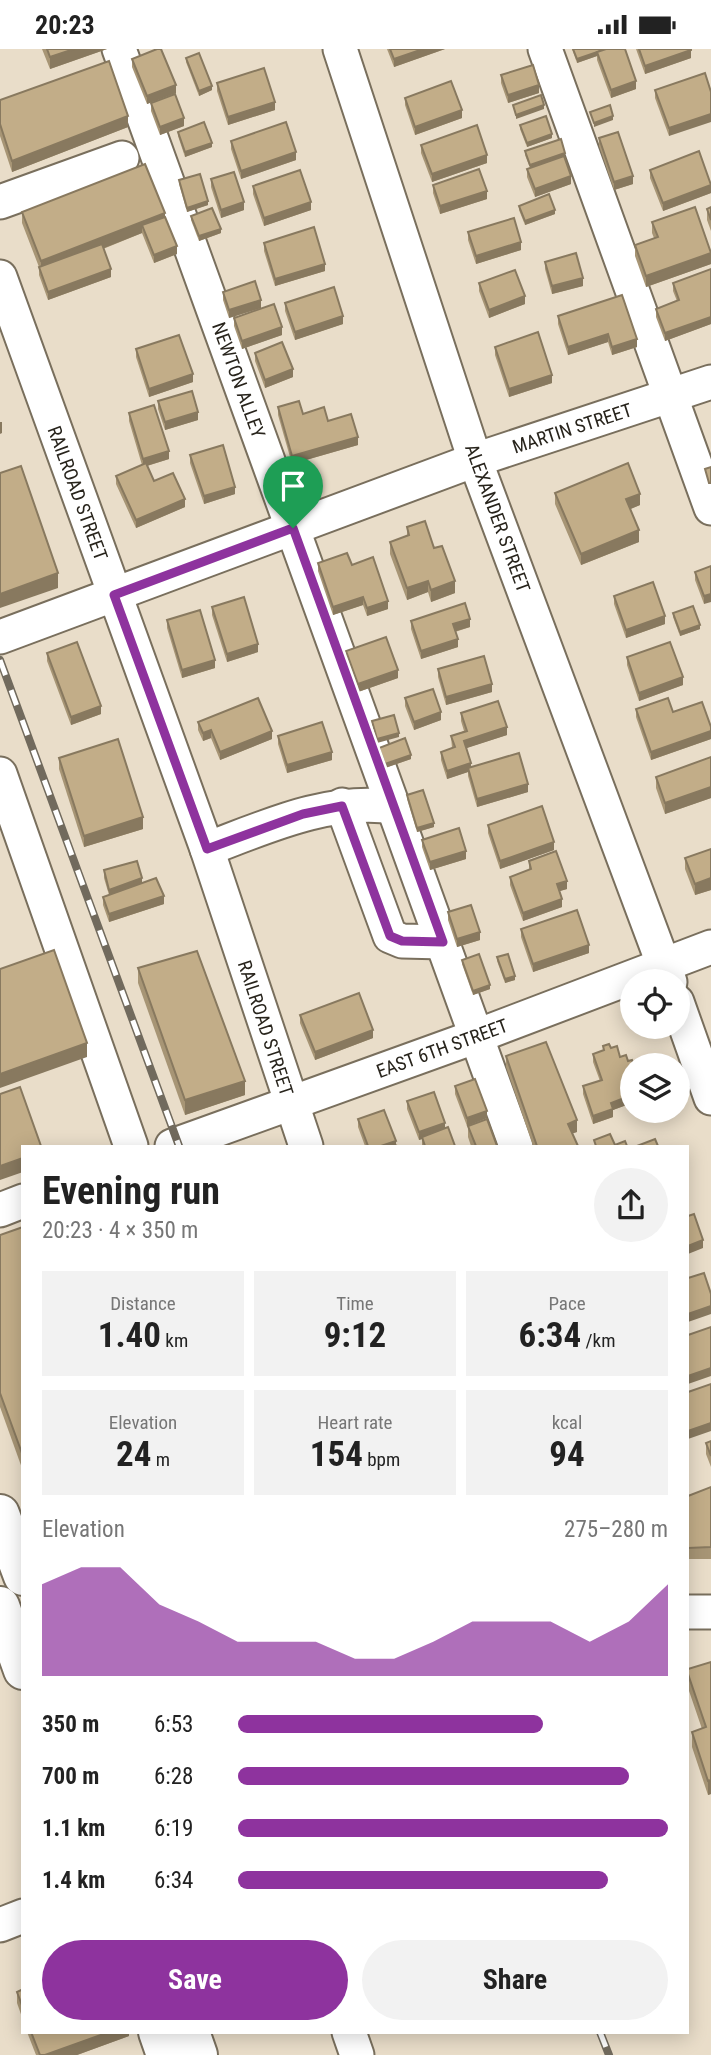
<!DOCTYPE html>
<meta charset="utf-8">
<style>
:root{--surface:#fff;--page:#f2f2f2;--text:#222;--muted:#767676;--accent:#8e339e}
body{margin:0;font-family:"Roboto Condensed",sans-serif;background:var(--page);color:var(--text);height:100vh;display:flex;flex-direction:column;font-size:26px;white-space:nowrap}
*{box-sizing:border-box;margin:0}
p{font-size:23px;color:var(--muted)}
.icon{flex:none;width:38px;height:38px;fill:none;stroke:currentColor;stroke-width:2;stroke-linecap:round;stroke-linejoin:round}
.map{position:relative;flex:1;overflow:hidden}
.details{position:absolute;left:21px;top:1096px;width:668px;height:889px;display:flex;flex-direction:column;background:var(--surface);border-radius:0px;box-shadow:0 4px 18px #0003}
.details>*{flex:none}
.tools{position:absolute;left:620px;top:920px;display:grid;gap:14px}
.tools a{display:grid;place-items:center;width:70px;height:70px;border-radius:50%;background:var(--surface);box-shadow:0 4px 18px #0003;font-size:35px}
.pin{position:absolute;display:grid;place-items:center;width:60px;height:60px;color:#fff;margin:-72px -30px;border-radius:50% 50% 50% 0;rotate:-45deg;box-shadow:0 0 7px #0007}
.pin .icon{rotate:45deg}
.round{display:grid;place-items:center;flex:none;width:74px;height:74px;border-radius:37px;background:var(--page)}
.headline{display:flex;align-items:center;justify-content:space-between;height:119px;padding:0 21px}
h1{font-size:38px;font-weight:700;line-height:52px}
.metrics{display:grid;grid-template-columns:repeat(3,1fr);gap:10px;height:119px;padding:7px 21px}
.metrics div{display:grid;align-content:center;border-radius:0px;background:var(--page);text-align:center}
.metrics b{font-size:35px;font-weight:700}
.metrics small{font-size:19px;font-weight:400}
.metrics p{font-size:19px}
.chart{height:196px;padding:14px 21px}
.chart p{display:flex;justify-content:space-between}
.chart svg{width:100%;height:126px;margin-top:7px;fill:var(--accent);opacity:.7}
.primary-button{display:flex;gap:14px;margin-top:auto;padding:14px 21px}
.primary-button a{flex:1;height:80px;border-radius:42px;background:var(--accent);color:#fff;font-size:28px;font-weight:700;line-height:80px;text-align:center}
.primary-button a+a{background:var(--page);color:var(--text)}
ul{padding:0 21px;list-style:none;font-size:23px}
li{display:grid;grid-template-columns:112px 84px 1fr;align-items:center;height:52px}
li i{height:18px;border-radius:9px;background:var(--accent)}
.status{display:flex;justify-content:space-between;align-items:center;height:49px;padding:0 35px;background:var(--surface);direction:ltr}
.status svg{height:19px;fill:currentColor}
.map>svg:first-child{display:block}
</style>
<div class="status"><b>20:23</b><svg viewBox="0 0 49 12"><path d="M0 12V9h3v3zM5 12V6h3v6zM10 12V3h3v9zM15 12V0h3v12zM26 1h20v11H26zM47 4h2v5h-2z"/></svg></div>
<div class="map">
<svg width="711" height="2006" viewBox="0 0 711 2006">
<rect width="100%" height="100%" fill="#e9ddc9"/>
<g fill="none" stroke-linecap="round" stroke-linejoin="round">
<g stroke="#796f5d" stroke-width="37">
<g id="minor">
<polyline points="119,0 516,1097"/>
<polyline points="340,0 475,411 670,933"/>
<polyline points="545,0 711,459"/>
<polyline points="0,153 122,109"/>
<polyline points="0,228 207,800 306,1097"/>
<polyline points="0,588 475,411 711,333"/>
<polyline points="0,725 131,1097"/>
<polyline points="342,756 390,887 402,892 443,893"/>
<path d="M207,800c61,-23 121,-51 187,-42"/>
<polyline points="677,953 711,1049"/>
<polyline points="172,1097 477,987 711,898"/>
<polyline points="0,1161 23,1152"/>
<polyline points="688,1563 711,1563"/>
<polyline points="0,1876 23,1867"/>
<polyline points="349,1983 357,2006"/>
</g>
</g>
<g stroke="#796f5d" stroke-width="42">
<g id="major">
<polyline points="0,1465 23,1527"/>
<polyline points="0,1557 23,1621"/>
<polyline points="158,1983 166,2006"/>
<polyline points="190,1983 198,2006"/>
</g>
</g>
<use href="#minor" stroke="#fff" stroke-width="33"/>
<use href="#major" stroke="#fff" stroke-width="38"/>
<g stroke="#716a5d" stroke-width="8">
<g id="rail">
<polyline points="0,611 179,1097"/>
<polyline points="600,1983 609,2006"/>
</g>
</g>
<use href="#rail" stroke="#fff" stroke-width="5" stroke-dasharray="16" stroke-linecap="butt"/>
</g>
<g fill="#a79575">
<polygon points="42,0 107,0 50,20"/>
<polygon points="387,0 445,0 394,18"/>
<polygon points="572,0 625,0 636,40 611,49 597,11 597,7 577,14"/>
<polygon points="636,0 691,0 691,9 645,25"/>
<polygon points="186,9 212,41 199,47 186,13"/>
<polygon points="132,10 176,44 147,55 132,18"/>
<polygon points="501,26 539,44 508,54 501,34"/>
<polygon points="217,34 275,61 228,76 217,42"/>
<polygon points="655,41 711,43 669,87 655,49"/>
<polygon points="405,49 462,69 415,86 405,56"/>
<polygon points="0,51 128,78 12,123 0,87"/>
<polygon points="151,54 184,77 160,86 151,62"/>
<polygon points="520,76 552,89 527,98 520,80"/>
<polygon points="178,83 212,98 185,108 178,87"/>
<polygon points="599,89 633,135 614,141 599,97"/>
<polygon points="231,92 296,111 241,130 231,100"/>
<polygon points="421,96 487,114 432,133 421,104"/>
<polygon points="525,102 565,108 571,135 535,148 527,128 527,120 530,119 525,106"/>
<polygon points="650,121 711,135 711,144 663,162 650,129"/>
<polygon points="211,130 244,161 221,169 211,138"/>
<polygon points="179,131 208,156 187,163 179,135"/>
<polygon points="433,136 487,150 440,165 433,144"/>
<polygon points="253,137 311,161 264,177 253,145"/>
<polygon points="519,157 555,165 525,176 519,161"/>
<polygon points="711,158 711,182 707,171 707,160"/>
<polygon points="22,163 165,168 177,205 154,214 142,184 103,200 111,228 48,251 39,226 39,218 22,174"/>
<polygon points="191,167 221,184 199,192 191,171"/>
<polygon points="652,173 711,203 711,215 646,238 635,207 635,196 654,189 652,184"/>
<polygon points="468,183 521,201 476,215 468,191"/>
<polygon points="264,194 325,222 275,237 264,202"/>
<polygon points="545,213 583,237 552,245 545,220"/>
<polygon points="711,220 711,275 665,292 656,268 656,260 677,252 673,242 673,234"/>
<polygon points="479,234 525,255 489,269 479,242"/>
<polygon points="223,243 261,259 229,269 223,251"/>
<polygon points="622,246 637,298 612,306 608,293 568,306 558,275 558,267"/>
<polygon points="285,254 343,275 295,291 285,262"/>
<polygon points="234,269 282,286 242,300 234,277"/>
<polygon points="495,298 552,334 509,348 495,306"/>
<polygon points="136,300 193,333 149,348 136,308"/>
<polygon points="255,304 293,328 265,339 255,312"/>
<polygon points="158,352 198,371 165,381 158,360"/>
<polygon points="278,358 328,372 358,396 292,415 278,366"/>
<polygon points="129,364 169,410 147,417 154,432 185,458 136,479 116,435 116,427 142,416 129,372"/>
<polygon points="190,406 235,445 204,455 190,414"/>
<polygon points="555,444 640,456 630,460 639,493 581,516 555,455"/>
<polygon points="407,478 434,499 455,544 431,553 428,543 407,551 390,505 390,493 407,487"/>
<polygon points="318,514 352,516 388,560 367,567 363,556 333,566 318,522"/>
<polygon points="711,517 704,555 695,531 695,523"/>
<polygon points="614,547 665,575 626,589 614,555"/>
<polygon points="212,558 258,603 227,613 212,566"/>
<polygon points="673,564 700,580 680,587 673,568"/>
<polygon points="167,571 215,619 182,629 167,579"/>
<polygon points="411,572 470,578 455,583 458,598 421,610 411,580"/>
<polygon points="346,602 398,629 358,643 346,610"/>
<polygon points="47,604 101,665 71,676 47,612"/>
<polygon points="627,608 683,636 639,652 627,616"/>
<polygon points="438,620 492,643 446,656 438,628"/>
<polygon points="405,649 441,671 414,681 405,657"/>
<polygon points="636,660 673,663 711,678 711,690 651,711 636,668"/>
<polygon points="461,664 507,686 466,699 471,718 528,743 477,758 468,727 468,723 447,730 441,711 441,703 452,699 451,687 464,682 461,672"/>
<polygon points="198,673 272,690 220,711 211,689 203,692 198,681"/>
<polygon points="278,687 332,711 287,724 278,695"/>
<polygon points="379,699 411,710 385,719 379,703"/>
<polygon points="711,708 711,749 665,765 656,739 656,728"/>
<polygon points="59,709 143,780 84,798 59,720"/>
<polygon points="407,746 434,778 417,783 407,750"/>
<polygon points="488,776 554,801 500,820 488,784"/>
<polygon points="422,791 466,810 430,821 422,798"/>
<polygon points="711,800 711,841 695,846 685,820 685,809"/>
<polygon points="529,812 567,840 559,842 562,858 523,872 510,836 510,828 529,821"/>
<polygon points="104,821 142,834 164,855 109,873 103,856 103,848 109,846 104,829"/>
<polygon points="448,863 480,891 457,898 448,871"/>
<polygon points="521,880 589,904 533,923 521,888"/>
<polygon points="497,908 515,931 505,934 497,912"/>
<polygon points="462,911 490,940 473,946 462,915"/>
<polygon points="138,919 245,1046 185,1066 138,934"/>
<polygon points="300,966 373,989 315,1011 300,974"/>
<polygon points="603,997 611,999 620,1008 628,1012 632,1017 632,1054 613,1061 613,1068 593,1075 583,1045 583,1037 600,1032 593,1013 593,1005 603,1002"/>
<polygon points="506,1007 577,1083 572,1084 578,1097 533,1097 506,1018"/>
<polygon points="455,1037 487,1069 467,1077 455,1045"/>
<polygon points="407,1052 445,1079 455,1097 422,1097 422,1090 419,1091 407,1060"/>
<polygon points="358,1070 396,1095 399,1097 365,1097 358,1078"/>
<polygon points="468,1077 497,1097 471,1097 468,1088"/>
<polygon points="23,1178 23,1422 0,1358 0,1186"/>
<polygon points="711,1392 711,1418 706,1405 706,1394"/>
<polygon points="711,1438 711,1510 688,1510 688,1447"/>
<polygon points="711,1613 711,1745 708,1746 692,1698 692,1683 702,1680 688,1639 688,1620"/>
<polygon points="23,1940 23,1971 17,1954 17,1943"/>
<polygon points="27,1983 129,1983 129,1987 77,2006 36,2006"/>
</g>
<g fill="#88795f">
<polygon points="74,0 107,0 50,20 50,8"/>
<polygon points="423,0 445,0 394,18 394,10"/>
<polygon points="691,1 691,9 645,25 645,17"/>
<polygon points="597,3 597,7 577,14 577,10"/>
<polygon points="636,32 636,40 611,49 611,41"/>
<polygon points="176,36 176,44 147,55 147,47"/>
<polygon points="539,36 539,44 508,54 508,46"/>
<polygon points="212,37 212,41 199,47 199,42"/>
<polygon points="275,53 275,61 228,76 228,68"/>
<polygon points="544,56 544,60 516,70 516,66"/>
<polygon points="462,61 462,69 415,86 415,78"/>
<polygon points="711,65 711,73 669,87 669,79"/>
<polygon points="128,67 128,78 12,123 12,112"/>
<polygon points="613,67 613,71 594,78 594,74"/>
<polygon points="184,69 184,77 160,86 160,78"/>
<polygon points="552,85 552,89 527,98 527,94"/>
<polygon points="212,94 212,98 185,108 185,103"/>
<polygon points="296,103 296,111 241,130 241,122"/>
<polygon points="565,104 565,108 530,120 530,116"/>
<polygon points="487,106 487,114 432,133 432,125"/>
<polygon points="571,127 571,135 535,148 535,140"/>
<polygon points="633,127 633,135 614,141 614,133"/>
<polygon points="711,136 711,144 663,162 663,154"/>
<polygon points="487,142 487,150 440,165 440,157"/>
<polygon points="208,152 208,156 187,163 187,159"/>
<polygon points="244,153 244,161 221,169 221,161"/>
<polygon points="311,153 311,161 264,177 264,169"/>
<polygon points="555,161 555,165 525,176 525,172"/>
<polygon points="165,164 165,176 142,176 142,184 41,224 41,212"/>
<polygon points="221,180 221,184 199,192 199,187"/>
<polygon points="521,193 521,201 476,215 476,207"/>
<polygon points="177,197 177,205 154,214 154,206"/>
<polygon points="711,204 711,215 646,238 646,227"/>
<polygon points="325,215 325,222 275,237 275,230"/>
<polygon points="111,220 111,228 48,251 48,243"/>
<polygon points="583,229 583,237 552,245 552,237"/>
<polygon points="525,247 525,255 489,269 489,261"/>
<polygon points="261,251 261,259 229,269 229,261"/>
<polygon points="343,267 343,275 295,291 295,283"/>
<polygon points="711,268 711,275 665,292 665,284"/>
<polygon points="282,278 282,286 242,300 242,292"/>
<polygon points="608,285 608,293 568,306 568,298"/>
<polygon points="637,290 637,298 612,306 612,298"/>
<polygon points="293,320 293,328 265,339 265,331"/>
<polygon points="193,325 193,333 149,348 149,340"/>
<polygon points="552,326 552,334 509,348 509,340"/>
<polygon points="198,363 198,371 165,381 165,373"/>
<polygon points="0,373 2,373 2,384 0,385"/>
<polygon points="358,388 358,396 292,415 292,407"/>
<polygon points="169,402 169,410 143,418 143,410"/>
<polygon points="235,438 235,445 204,455 204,447"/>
<polygon points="640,445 640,456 626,462 626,450"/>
<polygon points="185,450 185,458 136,479 136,471"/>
<polygon points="639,481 639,493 581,516 581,505"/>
<polygon points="58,524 58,539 0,559 0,545"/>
<polygon points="428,532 428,543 407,551 407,539"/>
<polygon points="455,532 455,544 431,553 431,541"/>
<polygon points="711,545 711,553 704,555 704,547"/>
<polygon points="363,548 363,556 333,566 333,558"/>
<polygon points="388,552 388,560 367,567 367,559"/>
<polygon points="665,567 665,575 626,589 626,581"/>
<polygon points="470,570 470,578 453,583 453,575"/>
<polygon points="700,576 700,580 680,587 680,583"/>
<polygon points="458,590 458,598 421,610 421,602"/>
<polygon points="258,595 258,603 227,613 227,605"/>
<polygon points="215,611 215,619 182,629 182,621"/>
<polygon points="398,621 398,629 358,643 358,635"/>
<polygon points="683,628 683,636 639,652 639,644"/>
<polygon points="492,635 492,643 446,656 446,648"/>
<polygon points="101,657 101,665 71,676 71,668"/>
<polygon points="441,663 441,671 414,681 414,673"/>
<polygon points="507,678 507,686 464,700 464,692"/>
<polygon points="211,681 211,689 203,692 203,684"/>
<polygon points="272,682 272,690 220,711 220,703"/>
<polygon points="711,682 711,690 651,711 651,703"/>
<polygon points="399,684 399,688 377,694 377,690"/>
<polygon points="332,703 332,711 287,724 287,716"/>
<polygon points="411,706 411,710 385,719 385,715"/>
<polygon points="471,714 471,722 468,719 468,723 447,730 447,722"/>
<polygon points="528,735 528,743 477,758 477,750"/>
<polygon points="711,738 711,749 665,765 665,754"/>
<polygon points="143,768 143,780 84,798 84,787"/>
<polygon points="434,774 434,778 417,783 417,779"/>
<polygon points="554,793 554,801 500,820 500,812"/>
<polygon points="466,802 466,810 430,821 430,813"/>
<polygon points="142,829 142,837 109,849 109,841"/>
<polygon points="711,829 711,841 695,846 695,835"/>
<polygon points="567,832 567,840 557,843 557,835"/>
<polygon points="164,847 164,855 109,873 109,865"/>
<polygon points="562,850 562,858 523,872 523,864"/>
<polygon points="480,883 480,891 457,898 457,890"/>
<polygon points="589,896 589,904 533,923 533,915"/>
<polygon points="515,927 515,931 505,934 505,930"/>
<polygon points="490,936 490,940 473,946 473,942"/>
<polygon points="373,981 373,989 315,1011 315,1003"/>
<polygon points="87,994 87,1008 0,1039 0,1025"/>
<polygon points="245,1032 245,1046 185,1066 185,1051"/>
<polygon points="632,1046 632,1054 613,1061 613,1068 593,1075 593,1067 611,1054"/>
<polygon points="487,1062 487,1069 467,1077 467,1069"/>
<polygon points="577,1071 577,1083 568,1086 568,1075"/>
<polygon points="445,1074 445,1082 419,1091 419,1083"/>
<polygon points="396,1092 396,1097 381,1097"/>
<polygon points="23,1109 23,1123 0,1131 0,1117"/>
<polygon points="703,1191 703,1199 688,1205 688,1197"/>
<polygon points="711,1257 711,1265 688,1273 688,1265"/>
<polygon points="711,1319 711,1327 688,1335 688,1327"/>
<polygon points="711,1374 711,1382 688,1390 688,1382"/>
<polygon points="711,1731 711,1745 708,1746 708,1732"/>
<polygon points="109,1983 129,1983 129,1987 77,2006 45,2006"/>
</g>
<g fill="#c2ad88" stroke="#88795f" stroke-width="2">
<polygon points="47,0 74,0 50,8"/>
<polygon points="157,0 161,0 176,36 147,47 132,10"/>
<polygon points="390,0 423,0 394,10"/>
<polygon points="573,0 606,0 577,10"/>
<polygon points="606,0 625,0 636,32 611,41 597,3"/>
<polygon points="639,0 691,0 691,1 645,17"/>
<polygon points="199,4 212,37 199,42 186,9"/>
<polygon points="109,12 128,67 12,112 0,75 0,51"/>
<polygon points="533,16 539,36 508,46 501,26"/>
<polygon points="264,19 275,53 228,68 217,34"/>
<polygon points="705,24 711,43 711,65 669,79 655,41"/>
<polygon points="451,32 462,61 415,78 405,49"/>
<polygon points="175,45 184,69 160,78 151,54"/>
<polygon points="541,46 544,56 516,66 513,56"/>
<polygon points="610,56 613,67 594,74 590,63"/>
<polygon points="546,67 552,85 527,94 520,76"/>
<polygon points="204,73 212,94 185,103 178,83"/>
<polygon points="286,73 296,103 241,122 231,92"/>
<polygon points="477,76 487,106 432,125 421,96"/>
<polygon points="618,83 633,127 614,133 599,89"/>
<polygon points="561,90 565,104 530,116 525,102"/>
<polygon points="699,102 711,136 663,154 650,121"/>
<polygon points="564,107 571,127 535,140 527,120"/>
<polygon points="145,115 165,164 41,212 22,163"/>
<polygon points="479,120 487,142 440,157 433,136"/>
<polygon points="300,121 311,153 264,169 253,137"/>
<polygon points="234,123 244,153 221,161 211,130"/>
<polygon points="200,125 208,152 187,159 179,131"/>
<polygon points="549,145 555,161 525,172 519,157"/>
<polygon points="695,158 711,204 646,227 635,196 658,188 652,173"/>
<polygon points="711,158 711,171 707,160"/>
<polygon points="212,159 221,180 199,187 191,167"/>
<polygon points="165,168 177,197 154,206 142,176"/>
<polygon points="514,169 521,193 476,207 468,183"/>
<polygon points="314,178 325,215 275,230 264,194"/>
<polygon points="102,195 111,220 48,243 39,218"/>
<polygon points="576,204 583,229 552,237 545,213"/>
<polygon points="711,220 711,268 665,284 656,260 679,251 673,234"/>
<polygon points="515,221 525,247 489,261 479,234"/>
<polygon points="255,232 261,251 229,261 223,243"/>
<polygon points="334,238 343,267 295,283 285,254"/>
<polygon points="622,246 637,290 612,298 608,285 568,298 558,267"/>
<polygon points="274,255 282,278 242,292 234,269"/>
<polygon points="538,283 552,326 509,340 495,298"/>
<polygon points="179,286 193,325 149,340 136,300"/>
<polygon points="282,293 293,320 265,331 255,304"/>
<polygon points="192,342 198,363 165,373 158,352"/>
<polygon points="299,352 303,365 324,358 328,372 351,365 358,388 292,407 278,358"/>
<polygon points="154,356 169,402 143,410 129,364"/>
<polygon points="223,396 235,438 204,447 190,406"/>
<polygon points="146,414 154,432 173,424 185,450 136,471 116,427"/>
<polygon points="628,414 640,445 626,450 639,481 581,505 555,444"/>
<polygon points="21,417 58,524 0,545 0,424"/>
<polygon points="711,418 711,434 709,434 705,420"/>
<polygon points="425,472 434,499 442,497 455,532 431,541 428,532 407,539 390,493 409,486 407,478"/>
<polygon points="347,504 352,516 373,508 388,552 367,559 363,548 333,558 318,514"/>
<polygon points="711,517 711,545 704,547 695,523"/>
<polygon points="653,533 665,567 626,581 614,547"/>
<polygon points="244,548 258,595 227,605 212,558"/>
<polygon points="465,554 470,570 453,575 458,590 421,602 411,572"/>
<polygon points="693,557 700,576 680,583 673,564"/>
<polygon points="200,561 215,611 182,621 167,571"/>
<polygon points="386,588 398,621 358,635 346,602"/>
<polygon points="77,593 101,657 71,668 47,604"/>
<polygon points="670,593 683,628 639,644 627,608"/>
<polygon points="484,607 492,635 446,648 438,620"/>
<polygon points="433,640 441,663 414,673 405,649"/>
<polygon points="258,649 272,682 220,703 211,681 203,684 198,673"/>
<polygon points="668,649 673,663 702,653 711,678 711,682 651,703 636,660"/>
<polygon points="498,652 507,678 464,692 471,714 447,722 441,703 455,698 451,687 467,682 461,664"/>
<polygon points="394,666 399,684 377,690 372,672"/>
<polygon points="322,673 332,703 287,716 278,687"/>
<polygon points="405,689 411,706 385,715 379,699"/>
<polygon points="118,690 143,768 84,787 59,709"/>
<polygon points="519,704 528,735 477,750 468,719"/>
<polygon points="711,708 711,738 665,754 656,728"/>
<polygon points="423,741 434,774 417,779 407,746"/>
<polygon points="542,757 554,793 500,812 488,776"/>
<polygon points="459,779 466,802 430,813 422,791"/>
<polygon points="711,800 711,829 695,835 685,809"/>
<polygon points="556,802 567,832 557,835 562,850 523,864 510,828 531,820 529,812"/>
<polygon points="137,812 142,829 109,841 104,821"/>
<polygon points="156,829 164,847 109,865 103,848"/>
<polygon points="471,856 480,883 457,890 448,863"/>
<polygon points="577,861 589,896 533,915 521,880"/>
<polygon points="54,901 87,994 0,1025 0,920"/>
<polygon points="197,902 245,1032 185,1051 138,919"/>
<polygon points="479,905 490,936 473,942 462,911"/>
<polygon points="508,905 515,927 505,930 497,908"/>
<polygon points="359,944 373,981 315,1003 300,966"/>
<polygon points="546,993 577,1071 568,1075 578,1097 537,1097 506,1007"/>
<polygon points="609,995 611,999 617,997 620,1008 626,1006 628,1012 632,1011 634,1017 632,1017 632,1046 611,1054 613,1060 593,1067 583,1037 602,1031 593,1005 604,1001 603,997"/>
<polygon points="475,1030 487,1062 467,1069 455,1037"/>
<polygon points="20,1038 41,1097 23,1097 23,1109 0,1117 0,1045"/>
<polygon points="434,1043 445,1074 419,1083 407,1052"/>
<polygon points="384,1061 396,1092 381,1097 368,1097 358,1070"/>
<polygon points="487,1070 497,1097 476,1097 468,1077"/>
<polygon points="448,1078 455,1097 425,1097 422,1088"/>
<polygon points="610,1085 615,1096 625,1092 627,1097 596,1097 594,1091"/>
<polygon points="655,1090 658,1097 637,1097"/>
<polygon points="694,1165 703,1191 688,1197 688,1167"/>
<polygon points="23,1178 23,1407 0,1344 0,1186"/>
<polygon points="704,1224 711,1245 711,1257 688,1265 688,1229"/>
<polygon points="711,1278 711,1319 688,1327 688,1286"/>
<polygon points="711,1335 711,1374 688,1382 688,1343"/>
<polygon points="711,1392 711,1407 706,1394"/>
<polygon points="711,1438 711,1498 688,1499 688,1447"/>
<polygon points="711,1613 711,1731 708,1732 692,1683 706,1678 688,1625 688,1620"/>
<polygon points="23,1940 23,1959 17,1943"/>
<polygon points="31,1983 109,1983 45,2006 40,2006"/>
</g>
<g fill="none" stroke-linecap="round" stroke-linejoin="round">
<g stroke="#fff" stroke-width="14">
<polygon id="route" points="293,479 443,893 402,892 390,887 342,757 303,765 207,800 114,546"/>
</g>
<use href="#route" stroke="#8e339e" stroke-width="9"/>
</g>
<g text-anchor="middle" stroke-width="5" stroke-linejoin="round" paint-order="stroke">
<g font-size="19" fill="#28241c" stroke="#fff">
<text transform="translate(239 331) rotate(70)" y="7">NEWTON ALLEY</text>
<text transform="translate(572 379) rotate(-18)" y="7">MARTIN STREET</text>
<text transform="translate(78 444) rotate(70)" y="7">RAILROAD STREET</text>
<text transform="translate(498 469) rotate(70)" y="7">ALEXANDER STREET</text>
<text transform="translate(266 979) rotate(72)" y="7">RAILROAD STREET</text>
<text transform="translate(442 999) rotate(-20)" y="7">EAST 6TH STREET</text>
</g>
</g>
</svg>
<div class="tools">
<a><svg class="icon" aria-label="locate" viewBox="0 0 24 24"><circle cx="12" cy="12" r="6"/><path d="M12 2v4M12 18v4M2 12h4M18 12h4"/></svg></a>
<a><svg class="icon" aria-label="layers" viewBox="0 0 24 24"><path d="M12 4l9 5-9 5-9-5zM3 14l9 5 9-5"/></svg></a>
</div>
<div class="pin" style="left:293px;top:479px;background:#1e9e55"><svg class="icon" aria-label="arrive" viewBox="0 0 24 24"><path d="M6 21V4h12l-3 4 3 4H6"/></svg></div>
<section class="details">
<div class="headline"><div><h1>Evening run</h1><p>20:23 · 4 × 350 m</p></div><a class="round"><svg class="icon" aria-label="share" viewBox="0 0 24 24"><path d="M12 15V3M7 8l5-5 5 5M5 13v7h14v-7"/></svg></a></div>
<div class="metrics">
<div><p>Distance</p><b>1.40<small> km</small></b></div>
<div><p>Time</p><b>9:12</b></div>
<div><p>Pace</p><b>6:34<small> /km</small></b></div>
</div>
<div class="metrics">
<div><p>Elevation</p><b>24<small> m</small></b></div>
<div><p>Heart rate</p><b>154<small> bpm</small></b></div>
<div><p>kcal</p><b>94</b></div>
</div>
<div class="chart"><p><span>Elevation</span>275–280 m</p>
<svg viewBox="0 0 160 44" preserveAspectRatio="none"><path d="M0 44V12L10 6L20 6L30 19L40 25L50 32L60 32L70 32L80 38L90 38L100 32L110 25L120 25L130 25L140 32L150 25L160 12V44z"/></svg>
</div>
<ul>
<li><b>350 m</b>6:53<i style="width:71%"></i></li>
<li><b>700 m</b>6:28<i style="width:91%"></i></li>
<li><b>1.1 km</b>6:19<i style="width:100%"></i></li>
<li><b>1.4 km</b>6:34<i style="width:86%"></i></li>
</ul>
<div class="primary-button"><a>Save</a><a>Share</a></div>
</section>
</div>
